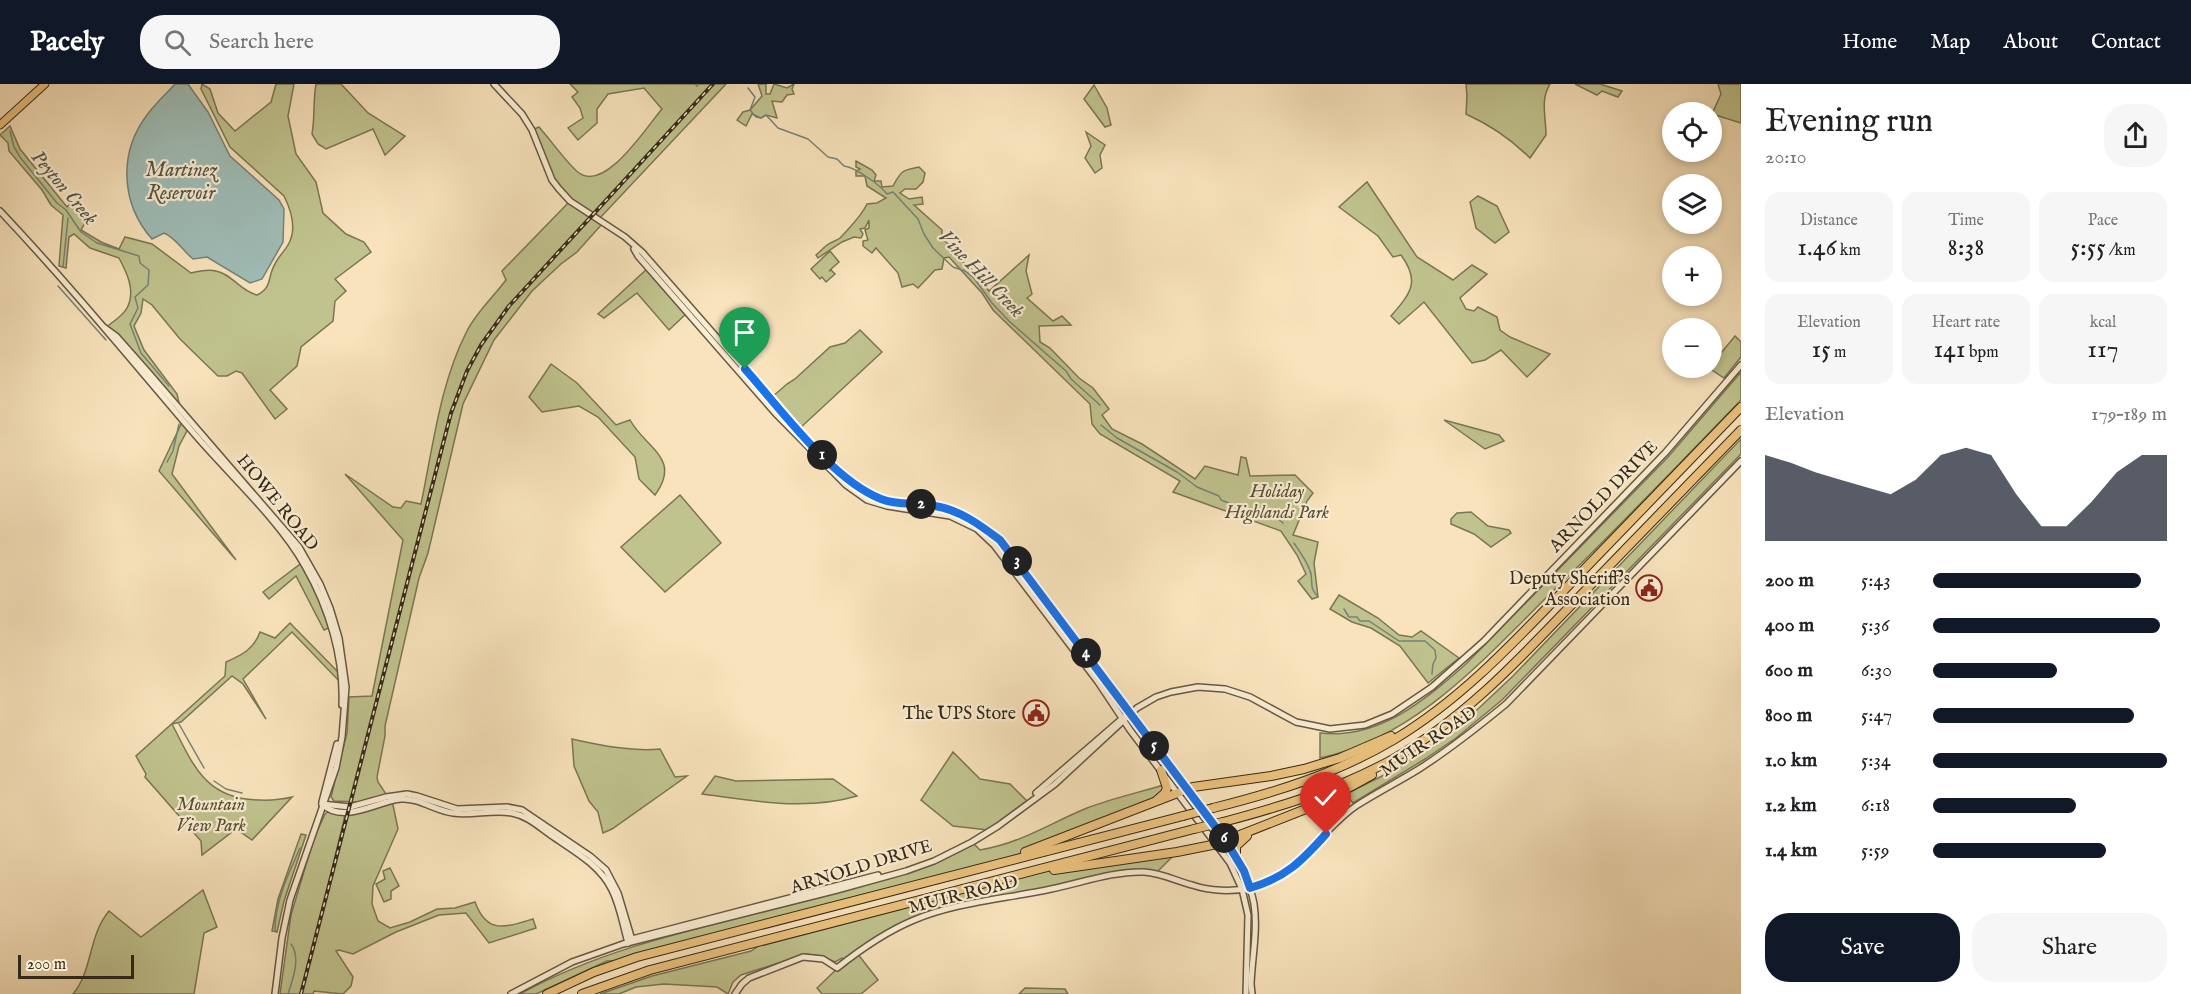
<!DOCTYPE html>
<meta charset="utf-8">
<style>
:root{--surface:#fff;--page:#f6f6f6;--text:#202124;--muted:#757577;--accent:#111827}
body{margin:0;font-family:"IM FELL English",serif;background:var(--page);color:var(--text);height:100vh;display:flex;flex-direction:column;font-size:22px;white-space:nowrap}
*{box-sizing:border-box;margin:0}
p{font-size:20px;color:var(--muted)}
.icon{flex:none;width:33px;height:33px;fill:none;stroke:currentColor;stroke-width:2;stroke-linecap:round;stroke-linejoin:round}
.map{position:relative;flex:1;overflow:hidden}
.panel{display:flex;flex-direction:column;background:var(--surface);width:450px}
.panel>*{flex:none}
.tools{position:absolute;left:1662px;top:18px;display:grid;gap:12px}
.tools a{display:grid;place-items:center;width:60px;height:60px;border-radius:50%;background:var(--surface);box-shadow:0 3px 9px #0003;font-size:30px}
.scale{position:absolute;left:18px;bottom:15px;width:116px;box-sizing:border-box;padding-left:6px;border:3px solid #352919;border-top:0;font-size:16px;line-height:21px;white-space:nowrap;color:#352919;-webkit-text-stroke:4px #faedd3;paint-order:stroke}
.pin{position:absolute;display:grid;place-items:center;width:51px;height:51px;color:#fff;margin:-62px -26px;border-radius:50% 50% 50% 0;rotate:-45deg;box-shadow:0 0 6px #0007}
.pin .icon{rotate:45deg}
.km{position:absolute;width:30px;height:30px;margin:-15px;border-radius:50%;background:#222;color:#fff;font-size:16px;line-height:30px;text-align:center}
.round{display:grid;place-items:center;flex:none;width:63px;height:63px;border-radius:24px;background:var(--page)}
.overview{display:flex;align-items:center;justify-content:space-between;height:102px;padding:0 24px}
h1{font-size:33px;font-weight:600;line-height:45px}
.figures{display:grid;grid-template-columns:repeat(3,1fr);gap:9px;height:102px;padding:6px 24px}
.figures div{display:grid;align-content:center;border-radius:15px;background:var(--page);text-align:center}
.figures b{font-size:26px;font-weight:600}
.figures small{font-size:16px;font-weight:400}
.figures p{font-size:16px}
.chart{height:168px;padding:12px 24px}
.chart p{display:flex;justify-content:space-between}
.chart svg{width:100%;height:108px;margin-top:6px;fill:var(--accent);opacity:.7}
.button{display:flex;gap:12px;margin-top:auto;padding:12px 24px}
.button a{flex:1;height:69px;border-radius:24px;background:var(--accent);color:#fff;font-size:24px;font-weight:600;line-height:69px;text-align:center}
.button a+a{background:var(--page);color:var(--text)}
ul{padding:0 24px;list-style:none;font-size:20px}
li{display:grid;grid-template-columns:96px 72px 1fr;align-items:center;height:45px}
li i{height:15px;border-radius:8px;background:var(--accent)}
header{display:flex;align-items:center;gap:36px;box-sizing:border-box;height:84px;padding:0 30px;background:var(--accent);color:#fff}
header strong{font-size:28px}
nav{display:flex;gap:33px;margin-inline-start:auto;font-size:21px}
.search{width:420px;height:54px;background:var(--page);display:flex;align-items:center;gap:15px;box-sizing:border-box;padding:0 21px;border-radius:24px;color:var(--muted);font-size:22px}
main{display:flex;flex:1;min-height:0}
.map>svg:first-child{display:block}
</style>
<header>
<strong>Pacely</strong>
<div class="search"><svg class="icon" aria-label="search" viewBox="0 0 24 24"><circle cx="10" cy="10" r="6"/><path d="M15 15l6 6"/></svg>Search here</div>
<nav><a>Home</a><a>Map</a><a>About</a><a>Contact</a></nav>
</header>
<main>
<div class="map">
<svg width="1741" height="910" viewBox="0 0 1741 910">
<rect width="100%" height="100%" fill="#f8e3bc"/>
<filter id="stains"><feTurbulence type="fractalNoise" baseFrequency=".00333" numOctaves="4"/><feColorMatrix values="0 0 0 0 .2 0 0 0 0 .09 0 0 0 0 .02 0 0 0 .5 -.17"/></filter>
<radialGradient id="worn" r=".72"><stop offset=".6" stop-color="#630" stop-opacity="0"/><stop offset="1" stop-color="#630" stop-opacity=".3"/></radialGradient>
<g fill="#c0c38e" stroke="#7a7654" stroke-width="1.5">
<path d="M202,0l8,5 8,24 17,18 36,-29 5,-18h18l-6,32 8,38 20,28 7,31 23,21 18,8 7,10 -36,27 11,12 -11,10 -2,20 -32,26 -4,19 -27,24 17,19 -12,10 -33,-46 -6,-2 -9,5h-9l-38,-37 -28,-34 -9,-6 -2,14 -7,13 10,24 33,44 3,13 -75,-79c6,-5 18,-12 22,-20 9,-17 0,-35 -8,-50l-29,-10 -16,-14 -5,3 -3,31 -7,-2 4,-51 -12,-10 -9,-15 -33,-39 -1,-8 -8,-8 10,-9 10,23 47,58 7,-7 5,14 6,9 -4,7 20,12 18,7 6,-12 27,7 39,29c8,-2 17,-4 25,-2 16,3 24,20 41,24 16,-8 10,-18 18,-31 3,-7 9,-12 13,-19 9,-15 3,-35 -4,-49l-54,-49 -29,-58z"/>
<path d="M316,0h25l27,29 37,23 -20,19 -12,-26 -47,20 -8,-5 -6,-10c3,-17 1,-33 4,-50z"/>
<path d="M570,0h125l2,2 1,-2h28l-128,136 5,3 -26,29 -16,12 -29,27 -38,49 -31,64 -35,149 -9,25 -34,148v10l-8,41 1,5 8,12 -26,8 -26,-1 -3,-4 16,-64 2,-36 23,-1 31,-156 -58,-66 48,33 8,1 5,-7 15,3c12,-57 19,-121 46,-173 9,-18 27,-35 39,-51l-4,-9 68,-70 -11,-12 -27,-59 7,-3c10,11 30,39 40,46 27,19 68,-47 83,-64l-18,-21 -36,6 -11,15v14l-19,17 -10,-12 15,-10 -3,-10 -8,-11 6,-5z"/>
<polygon points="758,0 766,0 766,10 770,10 774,0 787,4 794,0 792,5 794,10 787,11 782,18 772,17 777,34 766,31 761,34 752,30 746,42 737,36 743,28 750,26 762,12"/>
<path d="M1466,0h84c-10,16 -4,33 -4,51l-16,23c-19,-19 -40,-33 -64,-44l1,-18z"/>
<polygon points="1575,0 1600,0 1622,7 1618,13 1602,7 1597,11"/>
<polygon points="1718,0 1741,0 1741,39 1712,30 1721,10"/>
<polygon points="1094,1 1107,24 1111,41 1105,43 1084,15"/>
<polygon points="1086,48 1105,61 1100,71 1102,84 1095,89 1085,74 1091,62"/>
<path d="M856,77l16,9 4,5 -2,6h7l1,6 11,-1c8,-15 9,-16 26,-19l6,6 -2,9 -7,7h-11l-5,4 9,6 13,-2 1,7 -9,1 28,25v9l14,11 8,13 14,12 11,16 40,-36 -3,16 6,23 -5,4 26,23 9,-5 9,9 -32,1 1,16 10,6 29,30 14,10 16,21 -7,6 10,14 30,15 53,35 10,-13 33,9 3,-18 5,1 4,18 45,-1 18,18 -6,8 -14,34 25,7 -4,21 4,34 -6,2 -14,-18 8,-7 -9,-19 -16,-24 -108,-39 7,-11 -80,-47 -8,-10 -2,-20 -97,-94 -11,-17 -33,-36 -5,1 -2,11 -7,1 -17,18 -5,-4 -11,3 -4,-14 -22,-25 -4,5 -9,-7v-5l5,-1 -3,-10 4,-2v-8l-4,8 -5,1 3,5 -2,4 -7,-1 -12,5 -24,16 -2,-3c4,-3 7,-7 11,-10 4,-3 9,-4 13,-7 9,-10 21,-21 27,-34l10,-1 9,-5 -19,-12 -2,-10h-9v-5l4,-2 -4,-2z"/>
<path d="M1367,98l50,75 36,23 19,-15 15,9 -27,24 6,11 8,2 4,-4 19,10 3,13 10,7 40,17 -23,23 -26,-27 -16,10 -13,3 -48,-61 -25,22 -8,-8c19,-22 30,-34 10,-61l-8,2 -15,-21 -39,-29z"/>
<polygon points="1478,112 1497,122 1509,148 1495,159 1476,144 1470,118"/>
<polygon points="830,167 839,178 829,187 831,186 835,190 826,198 822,193 820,195 811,185"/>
<polygon points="648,184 687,229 669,246 637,209 604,234 598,230"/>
<polygon points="860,246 882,268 798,346 771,314 787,300 795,295 830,263 845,259"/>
<polygon points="1735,252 1741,258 1741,273 1724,294 1709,284 1712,284 1712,263 1721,269"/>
<path d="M551,280l26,19 39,42 14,-5c16,29 52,38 25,75l-16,-16 -4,-22 -37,-40 -19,-11 -37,6 -13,-15z"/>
<path d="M1741,288v28c-63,65 -126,131 -191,194 -66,65 -135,144 -230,164v-25c59,7 105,-33 146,-69l202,-207z"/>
<polygon points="183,336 189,343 179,362 172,390 236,476 159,387"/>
<polygon points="1444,336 1499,351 1504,357 1485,365"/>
<polygon points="1741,355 1741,370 1502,616 1456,654 1425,675 1353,719 1346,710 1398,684 1453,645 1479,624 1513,592"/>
<polygon points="680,411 721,459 665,508 621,463"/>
<polygon points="1471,428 1488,442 1509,446 1511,449 1491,463 1474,450 1451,440 1451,435 1457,429"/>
<polygon points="303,478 331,543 324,546 296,492 269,515 263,508"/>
<polygon points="1339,511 1378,534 1399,551 1412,553 1421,547 1459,574 1428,599 1400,562 1371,544 1352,538 1330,525"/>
<path d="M290,539l51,52 1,9 -50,-52 -49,47 23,40 -23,-35 -11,-8 -51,46 -9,2c19,36 30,69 74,75 17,2 30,2 46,-2l-40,43 -16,-11 -34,26 -1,-14 -56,-64 1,-3 -10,-18 89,-80 1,-14c16,-7 28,-13 34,-30l15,6z"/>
<path d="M572,655c28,6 59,13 88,10l15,28 12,-1 -75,53 -9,4 -5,-21 -9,-11 -15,-35z"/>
<polygon points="953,668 980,695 1010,700 1027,717 988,746 953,742 921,716"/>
<path d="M715,692l21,5 97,-2 24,17c-51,15 -103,5 -155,-2z"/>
<path d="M1167,700l-2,9 -112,49 -80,28 -344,90 -22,1 -71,33h-16c98,-54 209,-71 316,-101 47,-13 92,-31 136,-51l8,8c44,-8 68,-26 107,-42 26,-10 54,-16 80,-24z"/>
<path d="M392,716l6,29 -25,57 -1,18 6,17 12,7 20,-6 27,-13 18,-1 20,-6c12,33 31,25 58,17l3,9 -47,15 -23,-30 -27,2 -43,17 -43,22 -14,-4 -3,1 17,26 -2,9 -8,8 -29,-3 -1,3h-33l11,-79 23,-77 11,-24 3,-2 17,3 -20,84 23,-87z"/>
<polygon points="301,750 306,751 284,817 277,848 272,847 278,815"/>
<polygon points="1177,768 1156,789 1129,789 1004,813 915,836 857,869 878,896 861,910 822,910 817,904 846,876 842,874 835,878 821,872 806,870 741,891 733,898 728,910 717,903 664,900 636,903 619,910 600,910 652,892 751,867 767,856 1012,792"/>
<polygon points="390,784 399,802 391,807 391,815 384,818 376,800 385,795 383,787"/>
<path d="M203,806l14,37 -13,6 -10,61h-121c20,-24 15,-58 36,-83l32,26z"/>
<polygon points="1025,904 1065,905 1068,910 1019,910"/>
</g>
<path fill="#9fbdb7" stroke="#758278" stroke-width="1.5" d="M175,0h13l20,28 22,44 49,44 5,9 -1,33 -21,37 -12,4 -43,-26 -14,2c-11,-9 -17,-21 -29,-26l-12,6c-31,-35 -34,-86 -5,-124 8,-11 19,-21 28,-31z"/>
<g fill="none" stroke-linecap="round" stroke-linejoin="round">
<g stroke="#758278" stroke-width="1.5">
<path d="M748,4l7,9 -5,13 6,7 5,1 5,-3 12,13 30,11 20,18 9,2 7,7c11,1 36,19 43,28l6,-2 25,27 6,15 9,14 20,19 12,4 9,7 18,25 17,18 57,50 5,8 29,26"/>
<polyline points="10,47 14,63 20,73 57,119 66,126 81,148 97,159 139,172 140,179 149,186 148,201 135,213 138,224 130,240 141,269 169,302"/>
<polyline points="63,183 68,134"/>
<polyline points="58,202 106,256"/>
<path d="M1101,341l16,13 60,34 20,15 22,9 2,4c15,5 40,19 55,17l7,6"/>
<polyline points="167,378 173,367 179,340"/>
<path d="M1294,459c6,9 15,21 17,31 2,13 -2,12 7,23"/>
<polyline points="1344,525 1349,533 1357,533 1360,537 1369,537 1399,557 1425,557 1435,566 1436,574 1433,580 1432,590"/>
<polyline points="179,640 204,684"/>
<polyline points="214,697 226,705 242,709"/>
<path d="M275,847c0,-30 13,-56 25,-83"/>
<path d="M288,910c5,-15 13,-37 3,-50"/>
</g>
<g stroke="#665842" stroke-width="8">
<g id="minor">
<path d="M494,0l28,30 10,16 20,50 7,9 11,12 55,36 17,15 156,178 49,50 36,20 17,4 37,2 31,12 32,22 26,33 14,23 186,245c12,20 24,40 28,63 4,26 -2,54 -3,80l1,10"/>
<path d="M0,127c67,71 128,145 191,219 36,43 88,89 114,136 24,42 39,91 37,139"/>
<polyline points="634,165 638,172 777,331 846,401 867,416 887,422 950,432 977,445 994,461 1098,598 1130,646 1230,779 1242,805 1248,831 1246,910"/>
<polyline points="105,244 116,252 147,287 299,463 320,500 330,524 339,554 346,603 342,653 336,684 290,816 282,854 275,910"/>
<polyline points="1036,709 1124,633"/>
<polyline points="322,718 337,660"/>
<polyline points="322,720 350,723 386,713 407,710 417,712 457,725 507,723 522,726 590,772 606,786 618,809 632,856"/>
<path d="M322,720c21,21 55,-3 79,-5 19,-1 34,12 52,14 20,3 40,-4 59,0 16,3 27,14 40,23 22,15 48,29 60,54 8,16 11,35 16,53"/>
<polyline points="628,859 632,855 878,791"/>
<polyline points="511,910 572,878 623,860 837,806 906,787 934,777 972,758 998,742 1055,700 1137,624 1156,613 1171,608 1198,603 1225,605 1250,613 1296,638 1330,645 1365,641 1392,630 1432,603 1484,557 1665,369 1741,281"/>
<path d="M735,910l7,-10 7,-6 54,-21 20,2 14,9c24,-19 48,-36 77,-48 43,-18 91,-21 137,-31 30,-6 62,-18 93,-17 18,1 32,9 48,13 18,6 40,7 58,3 49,-10 68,-56 106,-82 20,-13 42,-24 63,-37 30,-19 59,-42 87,-65l235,-243"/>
</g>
</g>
<g stroke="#352919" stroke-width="9">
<polyline id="major" points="0,41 45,0"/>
</g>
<g stroke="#352919" stroke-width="10">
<g id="highway">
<polyline points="1157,716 1165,709 1167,704 1161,686"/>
<path d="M1213,724c64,-16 125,-35 182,-69 68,-41 121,-99 176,-156 56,-58 113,-117 170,-176"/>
<path d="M1223,738c60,-16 116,-33 170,-63 74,-42 129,-103 187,-163 54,-55 107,-111 161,-166"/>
<polyline points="1025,768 1193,703 1271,692 1304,685 1340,674 1391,652"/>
<polyline points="1236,773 1236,762 1247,752"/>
<polyline points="1054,786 1177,768 1217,760 1321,719 1372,691"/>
<polyline points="547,910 594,888 637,873 1183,732"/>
<polyline points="582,910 650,886 1194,745"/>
</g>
</g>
<use href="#minor" stroke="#faedd3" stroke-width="5"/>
<use href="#major" stroke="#ecc27e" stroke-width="7"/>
<use href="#highway" stroke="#ecc27e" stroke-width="8"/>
<g stroke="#352919" stroke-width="4">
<polyline id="rail" points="301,910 451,329 467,287 481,261 509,222 713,0"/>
</g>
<use href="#rail" stroke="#faedd3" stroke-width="1.5" stroke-dasharray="4.5" stroke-linecap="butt"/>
<g stroke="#352919" stroke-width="10" stroke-linecap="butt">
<g id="highway-bridge">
<polyline points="1183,732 1213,724"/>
<polyline points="1194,745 1223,738"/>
</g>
</g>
<use href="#highway-bridge" stroke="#ecc27e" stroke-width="8"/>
</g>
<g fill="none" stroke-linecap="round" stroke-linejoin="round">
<g stroke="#fff" stroke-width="12">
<path id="route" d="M745,285c35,39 87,111 136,130 17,7 36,3 54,7 25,4 45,19 65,34l226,301 18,30 6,17c35,-10 52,-27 76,-54"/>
</g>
<use href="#route" stroke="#1a73e8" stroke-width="8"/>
</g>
<defs>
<g id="civic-ring" transform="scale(1.35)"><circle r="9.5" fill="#faedd3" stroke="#8f2418" stroke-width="1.5"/><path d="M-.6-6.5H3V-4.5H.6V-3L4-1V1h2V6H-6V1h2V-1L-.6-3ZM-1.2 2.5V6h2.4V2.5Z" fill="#8f2418"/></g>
</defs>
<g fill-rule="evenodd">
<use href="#civic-ring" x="1649" y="504"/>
<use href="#civic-ring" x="1036" y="629"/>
</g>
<g text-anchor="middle" stroke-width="4.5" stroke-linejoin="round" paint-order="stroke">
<g font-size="18" font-style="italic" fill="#585036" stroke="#faedd3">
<text x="1277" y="413">Holiday<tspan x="1277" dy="21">Highlands Park</tspan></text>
<text x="211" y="726">Mountain<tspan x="211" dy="21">View Park</tspan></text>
</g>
<g font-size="18" fill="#352919" stroke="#faedd3">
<text transform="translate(1603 412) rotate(-46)" y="6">ARNOLD DRIVE</text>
<text transform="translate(278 418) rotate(51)" y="6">HOWE ROAD</text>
<text transform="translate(1428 657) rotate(-34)" y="6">MUIR ROAD</text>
<text transform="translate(861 782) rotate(-17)" y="6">ARNOLD DRIVE</text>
<text transform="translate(963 810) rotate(-14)" y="6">MUIR ROAD</text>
</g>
<g font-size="18" fill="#352919" stroke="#faedd3" text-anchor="end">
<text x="1630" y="500">Deputy Sheriff's<tspan x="1630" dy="21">Association</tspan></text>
<text x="1016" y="635">The UPS Store</text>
</g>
<g font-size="20" font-style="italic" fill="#555548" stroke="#faedd3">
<text x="181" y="92">Martinez<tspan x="181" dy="23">Reservoir</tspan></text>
<text transform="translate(65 103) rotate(50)" y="7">Peyton Creek</text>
<text transform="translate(982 189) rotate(46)" y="7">Vine Hill Creek</text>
</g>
</g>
<rect width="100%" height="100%" filter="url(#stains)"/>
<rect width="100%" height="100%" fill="url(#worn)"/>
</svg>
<div class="tools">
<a><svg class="icon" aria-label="locate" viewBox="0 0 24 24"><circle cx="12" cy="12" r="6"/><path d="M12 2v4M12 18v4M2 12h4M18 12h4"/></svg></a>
<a><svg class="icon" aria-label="layers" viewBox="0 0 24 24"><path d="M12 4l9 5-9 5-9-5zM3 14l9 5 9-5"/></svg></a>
<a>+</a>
<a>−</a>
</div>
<div class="scale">200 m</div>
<div class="pin" style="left:745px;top:285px;background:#1e9e55"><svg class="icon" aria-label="arrive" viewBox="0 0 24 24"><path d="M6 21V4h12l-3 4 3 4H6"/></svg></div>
<div class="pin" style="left:1326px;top:750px;background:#d93025"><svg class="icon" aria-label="check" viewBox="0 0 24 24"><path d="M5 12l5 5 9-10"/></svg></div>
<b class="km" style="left:822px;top:371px">1</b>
<b class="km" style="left:921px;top:420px">2</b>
<b class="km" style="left:1017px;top:477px">3</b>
<b class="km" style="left:1086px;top:569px">4</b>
<b class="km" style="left:1154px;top:662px">5</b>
<b class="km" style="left:1224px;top:754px">6</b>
</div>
<section class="panel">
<div class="overview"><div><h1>Evening run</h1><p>20:10</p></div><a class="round"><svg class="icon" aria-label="share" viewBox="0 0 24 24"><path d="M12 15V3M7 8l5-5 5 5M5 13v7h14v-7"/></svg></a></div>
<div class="figures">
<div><p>Distance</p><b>1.46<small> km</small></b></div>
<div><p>Time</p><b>8:38</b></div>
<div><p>Pace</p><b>5:55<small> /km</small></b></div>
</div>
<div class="figures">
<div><p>Elevation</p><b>15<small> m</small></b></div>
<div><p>Heart rate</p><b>141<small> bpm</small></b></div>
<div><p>kcal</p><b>117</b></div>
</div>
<div class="chart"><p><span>Elevation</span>179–189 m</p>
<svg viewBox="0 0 160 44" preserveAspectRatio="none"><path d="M0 44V9L10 12L20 16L30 19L40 22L50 25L60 19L70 9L80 6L90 9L100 25L110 38L120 38L130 28L140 16L150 9L160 9V44z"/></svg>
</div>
<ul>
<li><b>200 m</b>5:43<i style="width:89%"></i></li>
<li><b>400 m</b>5:36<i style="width:97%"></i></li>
<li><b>600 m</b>6:30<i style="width:53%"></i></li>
<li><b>800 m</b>5:47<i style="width:86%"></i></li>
<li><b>1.0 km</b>5:34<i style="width:100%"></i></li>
<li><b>1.2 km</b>6:18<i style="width:61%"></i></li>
<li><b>1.4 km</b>5:59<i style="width:74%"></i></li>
</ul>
<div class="button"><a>Save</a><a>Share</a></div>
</section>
</main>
